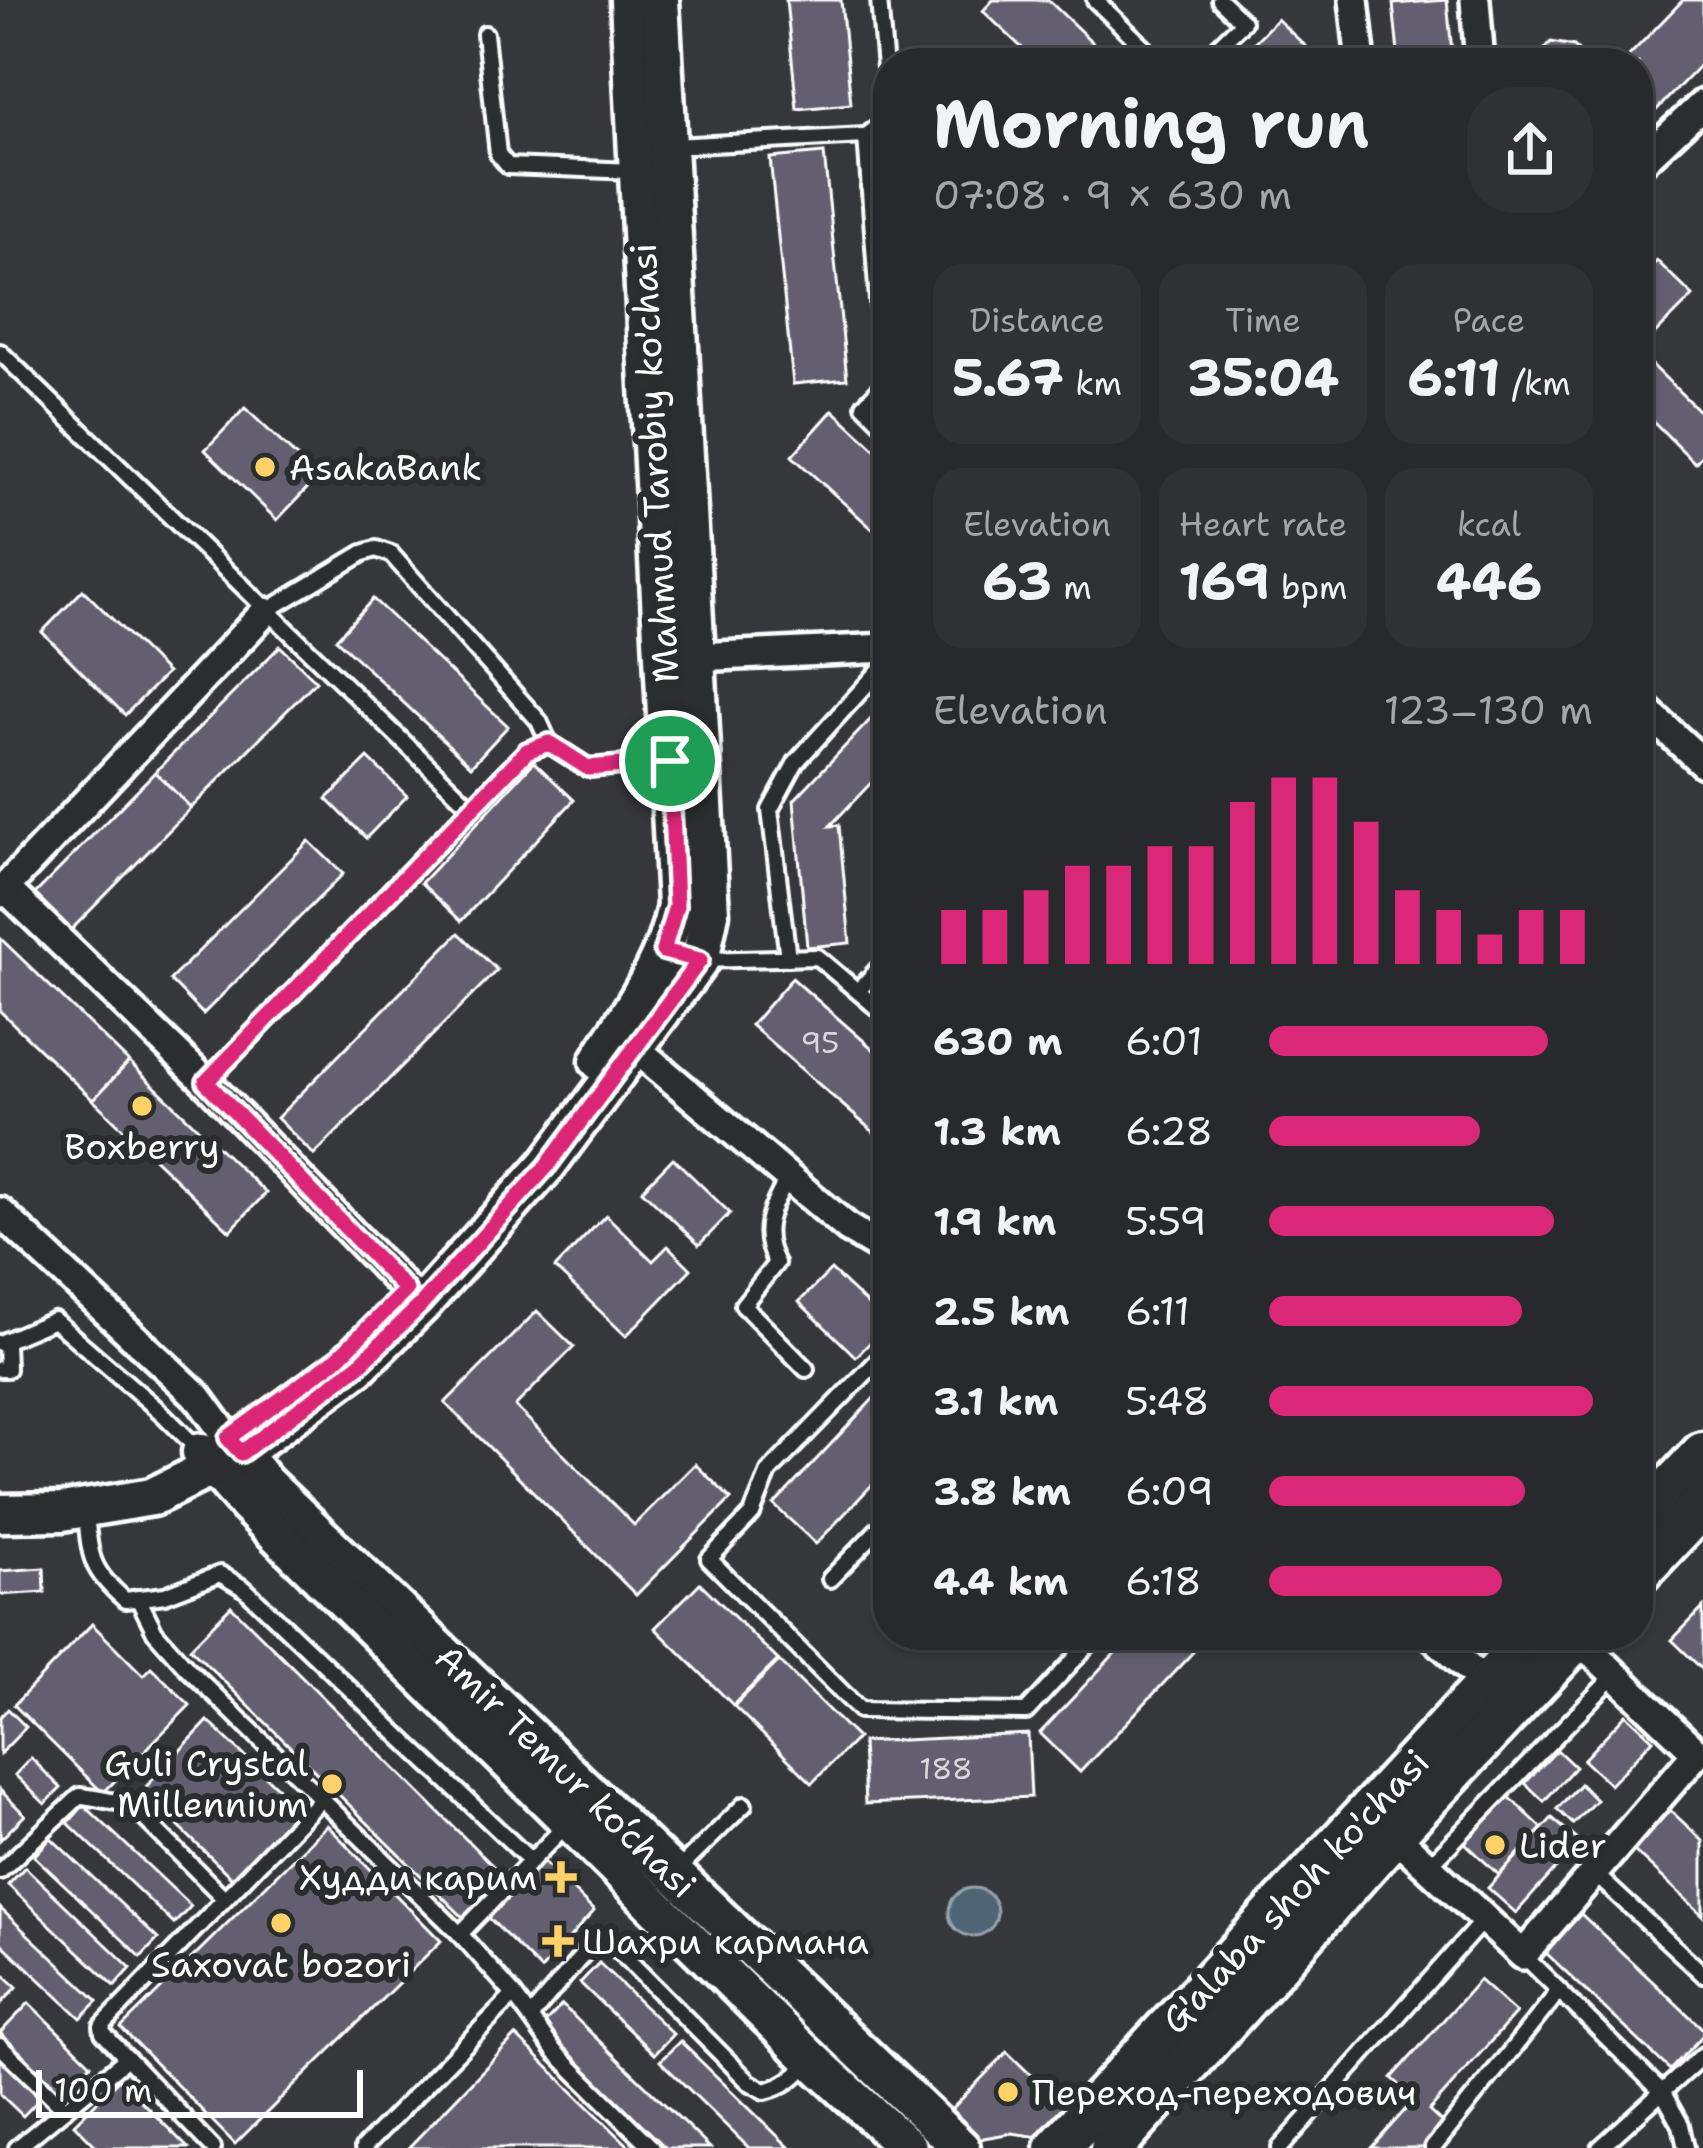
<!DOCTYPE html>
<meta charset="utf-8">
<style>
:root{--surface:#28292c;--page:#303134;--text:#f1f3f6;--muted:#a5a6a9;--line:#444548;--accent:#db2777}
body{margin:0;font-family:"Shantell Sans",sans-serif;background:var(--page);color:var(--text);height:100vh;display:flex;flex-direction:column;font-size:45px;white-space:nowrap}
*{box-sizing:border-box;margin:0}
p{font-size:39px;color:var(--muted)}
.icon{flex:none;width:66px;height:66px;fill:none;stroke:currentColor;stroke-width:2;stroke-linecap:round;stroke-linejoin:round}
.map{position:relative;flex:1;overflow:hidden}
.side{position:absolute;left:873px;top:48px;width:780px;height:1602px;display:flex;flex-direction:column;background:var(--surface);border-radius:48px;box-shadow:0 3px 9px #0004,0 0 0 3px var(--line)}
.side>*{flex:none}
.scale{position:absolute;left:36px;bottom:30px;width:327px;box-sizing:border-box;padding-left:12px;border:6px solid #fff;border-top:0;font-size:33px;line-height:42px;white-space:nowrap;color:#fff;-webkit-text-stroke:9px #2a2d2e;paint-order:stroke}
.pin{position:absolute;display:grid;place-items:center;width:102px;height:102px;color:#fff;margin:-51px;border:6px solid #fff;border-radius:50%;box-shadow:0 3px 12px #0007}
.round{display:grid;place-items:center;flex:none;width:126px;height:126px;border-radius:48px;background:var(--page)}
.headline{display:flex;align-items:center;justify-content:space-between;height:204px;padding:0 60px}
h1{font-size:66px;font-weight:700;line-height:90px}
.figures{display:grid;grid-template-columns:repeat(3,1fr);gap:18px;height:204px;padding:12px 60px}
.figures div{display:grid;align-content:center;border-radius:30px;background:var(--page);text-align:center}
.figures b{font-size:51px;font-weight:700}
.figures small{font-size:33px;font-weight:400}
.figures p{font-size:33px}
.chart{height:336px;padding:24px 60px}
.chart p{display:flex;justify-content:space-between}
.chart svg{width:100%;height:216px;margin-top:12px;stroke:var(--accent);stroke-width:6}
ul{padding:0 60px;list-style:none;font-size:39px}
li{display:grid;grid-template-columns:192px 144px 1fr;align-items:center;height:90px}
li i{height:30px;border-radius:15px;background:var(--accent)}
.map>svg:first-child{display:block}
</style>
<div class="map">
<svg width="1703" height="2148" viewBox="0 0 1703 2148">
<rect width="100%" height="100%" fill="#35373b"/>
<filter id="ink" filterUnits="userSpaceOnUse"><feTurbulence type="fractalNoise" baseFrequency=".00833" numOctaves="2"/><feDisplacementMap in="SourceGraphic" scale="24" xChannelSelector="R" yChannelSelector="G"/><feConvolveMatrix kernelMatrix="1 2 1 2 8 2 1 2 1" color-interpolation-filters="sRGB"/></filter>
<g filter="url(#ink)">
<circle fill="#506574" stroke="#96a3ac" stroke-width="3" cx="973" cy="1912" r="24"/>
<g fill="#635e70" stroke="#fff" stroke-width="3">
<polygon points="786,0 841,0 851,104 797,109"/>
<polygon points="993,0 1048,0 1114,63 1038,63 983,11"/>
<polygon points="1447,0 1453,63 1399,63 1393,4"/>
<polygon points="1683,0 1703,0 1703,62 1638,129 1638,63 1622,63"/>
<polygon points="1277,19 1316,56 1310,63 1234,63"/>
<polygon points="1551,42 1574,46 1592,63 1532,63"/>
<polygon points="824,153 847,379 793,384 770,158"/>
<polygon points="1657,261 1693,296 1638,351 1703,415 1703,454 1695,463 1638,406 1638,280"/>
<polygon points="245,408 318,477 277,520 205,450"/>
<polygon points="833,410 888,461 888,543 792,456"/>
<polygon points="83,590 167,673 125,715 42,632"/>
<polygon points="373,599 508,726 471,766 336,639"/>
<polygon points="280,646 316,681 191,808 155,772"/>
<polygon points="888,701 888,765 830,826 839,825 850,943 807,947 794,800"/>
<polygon points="368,758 407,796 366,838 327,799"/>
<polygon points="534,762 574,800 461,921 421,883"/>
<polygon points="155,772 191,808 65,936 29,900"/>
<polygon points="309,841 343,874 203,1014 170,980"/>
<polygon points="459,933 497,970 314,1155 277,1118"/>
<polygon points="0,938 129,1062 93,1100 0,1011"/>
<polygon points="792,978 888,1062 888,1124 878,1136 751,1025"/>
<polygon points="129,1062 266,1193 230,1231 93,1100"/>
<polygon points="673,1158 730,1213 699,1245 642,1190"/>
<polygon points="606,1215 653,1261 668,1246 691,1269 626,1336 555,1268"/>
<polygon points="831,1270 888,1324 856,1357 799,1302"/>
<polygon points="537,1311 574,1347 515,1406 634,1525 695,1464 731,1499 636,1595 445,1403"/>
<polygon points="888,1383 888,1468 816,1544 774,1505"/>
<polygon points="44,1568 45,1592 0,1595 0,1571"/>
<polygon points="700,1583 778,1660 733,1705 655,1628"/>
<polygon points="231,1606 503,1876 463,1917 190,1648"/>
<polygon points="1703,1608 1703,1670 1672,1640"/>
<polygon points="92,1624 143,1675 151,1667 190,1705 103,1793 14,1705"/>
<polygon points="1132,1635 1209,1635 1080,1772 1040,1733"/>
<polygon points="779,1661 857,1738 812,1783 734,1706"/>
<polygon points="8,1709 26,1727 0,1754 0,1717"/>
<polygon points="1626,1714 1653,1739 1610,1785 1583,1760"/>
<polygon points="208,1721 299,1808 232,1878 142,1791"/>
<polygon points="1028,1734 1031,1797 865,1804 862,1742"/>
<polygon points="1557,1750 1575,1767 1544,1801 1525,1783"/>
<polygon points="31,1758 61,1788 45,1804 15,1775"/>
<polygon points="1580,1784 1596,1800 1573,1824 1557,1809"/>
<polygon points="0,1790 25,1815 0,1840"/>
<polygon points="1507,1795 1542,1828 1499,1875 1464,1842"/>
<polygon points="84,1805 191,1906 174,1924 68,1823"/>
<polygon points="1670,1810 1703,1841 1703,1915 1633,1850"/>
<polygon points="1552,1818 1580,1842 1516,1913 1488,1888"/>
<polygon points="327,1825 441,1941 235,2144 121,2028"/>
<polygon points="51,1838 158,1939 141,1957 34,1856"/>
<polygon points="540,1858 594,1911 541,1970 484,1913"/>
<polygon points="25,1867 131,1968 115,1986 8,1885"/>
<polygon points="0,1908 98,2001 81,2018 0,1942"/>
<polygon points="1581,1914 1703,2029 1703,2035 1670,2070 1545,1952"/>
<polygon points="599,1963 673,2034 654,2054 580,1983"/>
<polygon points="0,1971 17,1987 0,2005"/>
<polygon points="1479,1980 1516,2013 1429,2111 1445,2126 1425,2148 1371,2148 1415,2099 1392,2078"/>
<polygon points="29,2003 91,2064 61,2094 0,2033"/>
<polygon points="562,2005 710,2148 666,2148 541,2027"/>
<polygon points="516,2036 631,2148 408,2148"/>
<polygon points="680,2041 790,2148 749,2148 660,2061"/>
<polygon points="1007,2052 1107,2148 1059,2148 1039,2137 1012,2133 984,2138 965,2148 914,2148"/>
<polygon points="0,2056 42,2096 23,2116 0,2094"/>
<polygon points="119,2079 188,2148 98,2148 74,2124"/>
</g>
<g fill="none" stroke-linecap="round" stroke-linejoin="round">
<g stroke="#fff" stroke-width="22">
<g id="service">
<polyline points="879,0 888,102"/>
<polyline points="1095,0 1160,63"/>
<polyline points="485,34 498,154 508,166 634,171"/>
<polyline points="1201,63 1243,22 1220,0"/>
<polyline points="888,119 866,136 884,384 864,405 888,429"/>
<polyline points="673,146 866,136"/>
<polyline points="869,187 888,205"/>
<polyline points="0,352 471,807"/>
<polyline points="265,612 363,553 376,549 391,554 539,721 549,743"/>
<polyline points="888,823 883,827 888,870"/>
<polyline points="788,958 770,810 796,762 888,661"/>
<polyline points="699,960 817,957 888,1017"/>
<polyline points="858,991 888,958"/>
<polyline points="206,1082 527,751 549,743 588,768 664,762"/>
<path d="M788,1178c-17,30 -30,53 -12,85l-33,42 63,64"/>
<polyline points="0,1343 54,1320 163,1414 198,1449"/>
<polyline points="888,1350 769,1472 752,1514 709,1559 860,1710 1026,1712 1097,1635"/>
<polyline points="0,1369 7,1369 6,1343"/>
<path d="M86,1513c4,44 4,57 39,87l40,-5 55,-21 25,15 286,272"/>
<polyline points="830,1579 888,1519"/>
<polyline points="138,1598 155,1632 187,1668 460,1934 514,1995 555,2052 652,2148"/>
<polyline points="1428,1867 1616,1674"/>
<path d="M0,1871l80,-75c17,1 32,7 49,7l95,95"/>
<polyline points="1594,1873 1703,1974"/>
<polyline points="674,1874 744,1805"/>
<polyline points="460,1934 566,1825"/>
<polyline points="1523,1955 1663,2093 1681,2125 1686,2148"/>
<path d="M531,2016l61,-72 10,-4 11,5 136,137 16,9c19,-5 31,-13 42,-29"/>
<polyline points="0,2046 65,2109"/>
<polyline points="17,2148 127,2058"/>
<polyline points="213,2148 103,2033 102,2026 321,1799"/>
<polyline points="363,2148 514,1995"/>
<polyline points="1280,2148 1484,1919"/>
<polyline points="1433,2148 1559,1991"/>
<polyline points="1600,2148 1703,2055"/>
</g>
</g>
<g stroke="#fff" stroke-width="36">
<g id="minor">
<polyline points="1354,0 1361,63"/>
<polyline points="1475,0 1480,63"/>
<polyline points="1638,165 1703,104"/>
<polyline points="695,657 888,648"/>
<polyline points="1638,703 1703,763"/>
<polyline points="5,888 206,1082 421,1305"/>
<polyline points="0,893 265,612"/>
<polyline points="621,1036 848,1228 888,1252"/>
<polyline points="0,1212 198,1397 228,1438"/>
<polyline points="1432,1635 1487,1685"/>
<polyline points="1393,1834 1523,1955 1697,1753 1577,1638"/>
</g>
</g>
<g stroke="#fff" stroke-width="45">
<g id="secondary">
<path d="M599,1061c31,-49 66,-97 77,-155l-47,-906"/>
<polyline points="228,1438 265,1483 961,2148"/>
<polyline points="201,1452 247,1505 810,2058 908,2148"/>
<polyline points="0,1513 62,1512 152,1497 241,1453 358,1367 421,1305 547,1165 700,960 710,913 660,0"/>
</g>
</g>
<g stroke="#fff" stroke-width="51">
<g id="primary">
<polyline points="1638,1523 1703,1454"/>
<polyline points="1638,1573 1703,1504"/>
<polyline points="1057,2148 1533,1635"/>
<polyline points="1112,2148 1393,1834 1580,1635"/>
</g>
</g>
<use href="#service" stroke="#2a2d2e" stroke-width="14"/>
<use href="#minor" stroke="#2a2d2e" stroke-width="27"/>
<use href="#secondary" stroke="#2a2d2e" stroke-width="36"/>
<use href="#primary" stroke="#2a2d2e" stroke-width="42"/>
</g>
</g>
<g fill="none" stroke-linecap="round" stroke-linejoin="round" filter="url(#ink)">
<g stroke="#fff" stroke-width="24">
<polygon id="route" points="549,743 588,768 670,761 676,906 663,951 700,960 548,1165 421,1305 358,1366 241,1453 228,1438 339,1357 406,1290 206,1082 527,751"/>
</g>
<use href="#route" stroke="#db2777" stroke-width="15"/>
</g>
<g fill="#ffd166" stroke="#2a2d2e" stroke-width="4.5">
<circle cx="265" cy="467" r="12"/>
<circle cx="142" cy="1106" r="12"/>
<circle cx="332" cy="1784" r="12"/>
<circle cx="1495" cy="1845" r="12"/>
<path d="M555 1859h12v12h12v12h-12v12h-12v-12h-12v-12h12z"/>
<circle cx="281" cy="1923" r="12"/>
<path d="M552 1923h12v12h12v12h-12v12h-12v-12h-12v-12h12z"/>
<circle cx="1008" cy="2092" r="12"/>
</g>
<g text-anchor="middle" stroke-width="12" stroke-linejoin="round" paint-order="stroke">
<g font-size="30" fill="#d8d7db">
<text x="820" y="1053">95</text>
<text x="946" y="1779">188</text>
</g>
<g font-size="36" fill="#fff" stroke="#2a2d2e">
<text transform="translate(654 463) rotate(-93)" y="13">Mahmud Tarobiy ko'chasi</text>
<text transform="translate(566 1771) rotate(44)" y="13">Amir Temur ko‘chasi</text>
<text transform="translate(1295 1891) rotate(-47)" y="13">G'alaba shoh ko'chasi</text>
</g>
<g font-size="36" fill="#fff" stroke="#2a2d2e" text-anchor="start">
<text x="289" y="480">AsakaBank</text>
<text x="142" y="1159" text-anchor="middle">Boxberry</text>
<text x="308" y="1776" text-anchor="end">Guli Crystal<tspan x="308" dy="41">Millennium</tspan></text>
<text x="1519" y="1858">Lider</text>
<text x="537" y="1890" text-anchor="end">Худди карим</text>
<text x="582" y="1954">Шахри кармана</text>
<text x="281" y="1977" text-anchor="middle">Saxovat bozori</text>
<text x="1032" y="2105">Переход-переходович</text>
</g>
</g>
</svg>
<div class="scale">100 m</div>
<div class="pin" style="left:670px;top:761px;background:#1e9e55"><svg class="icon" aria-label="arrive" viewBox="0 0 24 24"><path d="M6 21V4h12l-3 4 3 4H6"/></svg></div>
<section class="side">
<div class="headline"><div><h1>Morning run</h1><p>07:08 · 9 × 630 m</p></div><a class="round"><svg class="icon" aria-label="share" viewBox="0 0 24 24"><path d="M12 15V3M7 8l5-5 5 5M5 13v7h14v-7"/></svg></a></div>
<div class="figures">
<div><p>Distance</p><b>5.67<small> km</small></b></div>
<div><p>Time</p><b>35:04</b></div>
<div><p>Pace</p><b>6:11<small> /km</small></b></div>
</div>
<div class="figures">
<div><p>Elevation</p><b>63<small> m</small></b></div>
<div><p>Heart rate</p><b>169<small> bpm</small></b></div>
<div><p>kcal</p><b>446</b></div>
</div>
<div class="chart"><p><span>Elevation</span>123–130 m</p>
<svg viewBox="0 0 160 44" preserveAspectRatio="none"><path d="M5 44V33M15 44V33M25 44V29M35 44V24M45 44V24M55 44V20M65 44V20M75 44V11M85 44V6M95 44V6M105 44V15M115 44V29M125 44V33M135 44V38M145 44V33M155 44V33"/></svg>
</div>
<ul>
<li><b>630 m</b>6:01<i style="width:86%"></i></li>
<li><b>1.3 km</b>6:28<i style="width:65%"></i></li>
<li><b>1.9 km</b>5:59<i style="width:88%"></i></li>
<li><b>2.5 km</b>6:11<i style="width:78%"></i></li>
<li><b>3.1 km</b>5:48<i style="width:100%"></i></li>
<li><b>3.8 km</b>6:09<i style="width:79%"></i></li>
<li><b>4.4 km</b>6:18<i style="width:72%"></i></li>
</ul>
</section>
</div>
